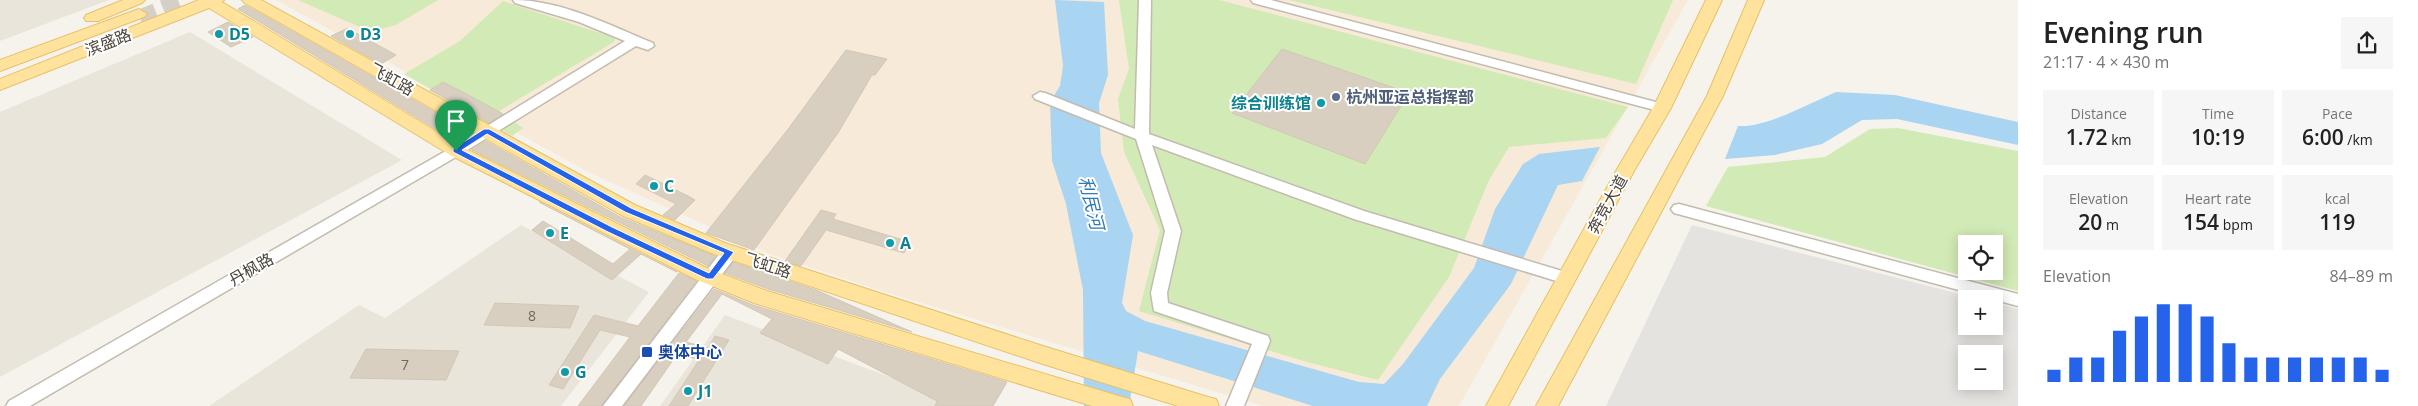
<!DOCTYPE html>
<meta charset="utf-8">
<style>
:root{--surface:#fff;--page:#f6f6f6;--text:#222;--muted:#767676;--accent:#2563eb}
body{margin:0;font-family:"Open Sans","Noto Sans SC",sans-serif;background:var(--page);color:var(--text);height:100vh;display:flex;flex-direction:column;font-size:19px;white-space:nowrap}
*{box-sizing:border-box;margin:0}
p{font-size:16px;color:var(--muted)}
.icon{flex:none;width:28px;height:28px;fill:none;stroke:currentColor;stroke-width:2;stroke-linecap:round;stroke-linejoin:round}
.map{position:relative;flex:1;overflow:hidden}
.side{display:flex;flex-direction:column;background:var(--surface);width:400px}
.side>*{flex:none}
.buttons{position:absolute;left:1958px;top:235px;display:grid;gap:10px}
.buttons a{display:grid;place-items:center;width:45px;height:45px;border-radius:0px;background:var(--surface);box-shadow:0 2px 12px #0003;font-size:25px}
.pin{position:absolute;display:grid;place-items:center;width:42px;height:42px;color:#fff;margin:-51px -21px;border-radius:50% 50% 50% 0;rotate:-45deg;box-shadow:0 0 5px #0007}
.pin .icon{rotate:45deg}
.round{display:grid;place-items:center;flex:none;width:52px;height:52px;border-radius:0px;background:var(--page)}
.head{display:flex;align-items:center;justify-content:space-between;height:85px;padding:0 25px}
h1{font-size:28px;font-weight:600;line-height:38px}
.metrics{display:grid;grid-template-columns:repeat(3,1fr);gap:8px;height:85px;padding:5px 25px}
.metrics div{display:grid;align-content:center;border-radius:0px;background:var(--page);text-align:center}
.metrics b{font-size:21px;font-weight:600}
.metrics small{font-size:14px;font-weight:400}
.metrics p{font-size:14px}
.chart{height:140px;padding:10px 25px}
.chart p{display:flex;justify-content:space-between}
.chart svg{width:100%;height:90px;margin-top:5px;stroke:var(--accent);stroke-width:6}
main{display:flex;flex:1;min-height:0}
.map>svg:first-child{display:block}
</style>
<main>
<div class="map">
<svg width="2018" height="406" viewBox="0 0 2018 406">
<rect width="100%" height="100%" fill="#f6f3ec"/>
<g fill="#eae5da">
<polygon points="0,0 109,0 0,41"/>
<polygon points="190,32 402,160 0,377 0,112"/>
<polygon points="521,225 649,292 561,406 209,406 359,305 385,318"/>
<polygon points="725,315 967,406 660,406"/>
</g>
<polygon fill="#f7ead8" points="276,0 1688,0 1459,406 1263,406 885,292 770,254 590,173"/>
<g fill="#d2eab5" fill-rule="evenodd">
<polygon points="298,0 438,0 396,25 371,32"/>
<polygon points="1119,0 1219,0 1628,107 1606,138 1509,147 1489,180 1449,277 1378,380 1307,362 1139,311 1160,230 1124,152 1118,99 1129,69"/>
<polygon points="1289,0 1673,0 1636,84"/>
<polygon points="503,1 615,38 614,42 499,111 523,128 512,136 404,74 460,41"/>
<path d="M1898,128l120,23v140l-312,-85 22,-39 97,-10 45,-28zM1966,244h28v27h-28z"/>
</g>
<path fill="#e5e3e0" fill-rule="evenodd" d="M1692,225l287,74h-13v27h28v-24l24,7v97h-412zM1966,354h28v27h-28z"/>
<g fill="#a9d4f2">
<polygon points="1055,0 1104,2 1108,75 1099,103 1101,153 1133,235 1122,303 1126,311 1145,321 1359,382 1384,384 1403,364 1474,268 1495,209 1523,164 1539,154 1600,147 1582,181 1558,185 1511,284 1440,379 1427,406 1313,406 1138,351 1129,406 1084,406 1083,290 1066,204 1052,161 1050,102 1060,86 1063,66"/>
<path d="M1836,92l59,3 123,27v23l-121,-26 -35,1 -40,24 -47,11 -50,4 13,-33c28,2 72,-23 98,-34z"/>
</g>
<g fill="#d8cfc1" stroke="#d3c7b4">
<polygon points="245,5 472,133 457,142 238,9"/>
<polygon points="228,22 253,37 231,47 208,32"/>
<polygon points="348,28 361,36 396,55 381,64 331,36"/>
<polygon points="1282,49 1409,93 1365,164 1232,113"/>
<polygon points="846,50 887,59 875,75 872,75 838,133 754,250 706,233 789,128"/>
<polygon points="443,82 472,97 503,114 489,123 430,90"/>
<polygon points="486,141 620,217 715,256 708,266 472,150"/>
<polygon points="645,175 688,196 695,200 675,220 663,215 676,204 636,184"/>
<polygon points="539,202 677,272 641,254 612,280 532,230 543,221 613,264 630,249"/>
<polygon points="821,210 836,214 833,219 910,242 904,253 826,230 801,266 785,261"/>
<polygon points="733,262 816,290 912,332 768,289 725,273"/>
<polygon points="679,273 696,281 601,406 578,406 630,337 600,330 563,389 549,385 594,315 638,326"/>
<polygon points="714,289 753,305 1007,382 993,406 935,406 937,401 838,349 828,364 760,333 772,319 722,294 686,342 708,348 715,336 729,340 688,406 669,406 699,360 678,353 641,406 624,406"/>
<polygon points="495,303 579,306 570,328 484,325"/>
<polygon points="366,349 459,351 446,380 350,378"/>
</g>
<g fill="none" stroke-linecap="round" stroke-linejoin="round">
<polyline stroke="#d4d0c8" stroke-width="17" stroke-dasharray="17 8" stroke-linecap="butt" points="140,18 184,0"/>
<g stroke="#c2bbae" stroke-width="3">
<g id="minor">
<path d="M513,0c48,0 96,25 140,43l1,3 -6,4 -12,-4 -175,108 -431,252h-24l3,-5 442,-253 174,-107 -46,-19 -64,-19z"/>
<polygon points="1139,0 1151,0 1149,134 1364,211 1572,274 1574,278 1572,282 1566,284 1354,219 1152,145 1181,231 1167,293 1168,303 1268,336 1270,341 1244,406 1226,406 1252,344 1154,311 1151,293 1165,231 1136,139 1035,99 1033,96 1040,92 1045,93 1135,129"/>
<polygon points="1251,0 1271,0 1667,105 1669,108 1662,112 1253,3"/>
<polygon points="1679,204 2018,294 2018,306 1674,213 1671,209 1674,205"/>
<polygon points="730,246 736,248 738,252 736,256 622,406 603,406 724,248"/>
</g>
</g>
<g stroke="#e6c16a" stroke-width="2">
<g id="major">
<polygon points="123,0 145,0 142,3 98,21 86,21 84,18 86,15"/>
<polygon points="199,0 224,0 222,2 462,147 709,269 767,291 1122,397 1130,399 1133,406 1092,406 754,303 695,279 450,155 209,8 0,90 0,79"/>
<polygon points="242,0 261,0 635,205 725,243 1043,346 1208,397 1216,399 1219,406 1178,406 1043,364 711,253 621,215 245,3"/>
<polygon points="1706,0 1722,0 1671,108 1634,171 1508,406 1486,406 1616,171 1653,108"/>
<polygon points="1748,0 1764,0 1723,96 1558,406 1536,406 1707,96"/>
<polygon points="139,9 147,14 144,17 0,71 0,60"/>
</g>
</g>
<use href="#minor" fill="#fff" fill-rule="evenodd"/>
<use href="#major" fill="#ffe39c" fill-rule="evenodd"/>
</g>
<path fill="#2563eb" stroke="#fff" fill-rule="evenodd" d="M484,129h5l142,79 103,44 -21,27h-6l-101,-48 -153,-79v-3zM487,134l138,78 99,41 -15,20 -97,-46 -150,-77z"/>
<g fill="#0f9aa8" stroke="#fff" stroke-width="2">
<circle cx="219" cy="34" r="5"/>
<circle cx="350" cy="34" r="5"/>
<circle cx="1321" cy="103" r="5"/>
<circle cx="654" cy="186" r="5"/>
<circle cx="550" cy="233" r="5"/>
<circle cx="890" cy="243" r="5"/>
<circle cx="565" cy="372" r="5"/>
<circle cx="688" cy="391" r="5"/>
</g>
<circle fill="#5c6f8a" stroke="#fff" stroke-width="2" cx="1336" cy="97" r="5"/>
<rect fill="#1a4fb4" stroke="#fff" stroke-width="2" x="641" y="346" width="12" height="12" rx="2.5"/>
<g text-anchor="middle" stroke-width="4" stroke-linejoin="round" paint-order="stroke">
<g font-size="14" fill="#6e675b">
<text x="532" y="321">8</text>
<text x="405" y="370">7</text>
</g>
<g font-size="16" font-weight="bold" fill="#0d838f" stroke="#fff" text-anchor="start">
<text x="229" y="40">D5</text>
<text x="360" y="40">D3</text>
<text x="1311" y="109" text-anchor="end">综合训练馆</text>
<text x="664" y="192">C</text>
<text x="560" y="239">E</text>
<text x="900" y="249">A</text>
<text x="575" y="378">G</text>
<text x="698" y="397">J1</text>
</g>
<g font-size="16" fill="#4b4439" stroke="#fff">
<text transform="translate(108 42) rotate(-21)" y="6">滨盛路</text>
<text transform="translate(392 79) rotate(29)" y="6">飞虹路</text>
<text transform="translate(1607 204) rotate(-61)" y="6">奔竞大道</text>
<text transform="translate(768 265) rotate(18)" y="6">飞虹路</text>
<text transform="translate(251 269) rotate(-30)" y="6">丹枫路</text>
</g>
<g font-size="16" font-weight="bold" fill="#4e5e75" stroke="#fff" text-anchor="start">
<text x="1346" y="103">杭州亚运总指挥部</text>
</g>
<g font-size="16" font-weight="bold" fill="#164399" stroke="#fff" text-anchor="start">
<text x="658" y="358">奥体中心</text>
</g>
<g font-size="18" font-style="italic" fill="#2e7ab2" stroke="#fff">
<text transform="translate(1091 203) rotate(76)" y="6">利民河</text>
</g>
</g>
</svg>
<div class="buttons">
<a><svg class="icon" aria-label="locate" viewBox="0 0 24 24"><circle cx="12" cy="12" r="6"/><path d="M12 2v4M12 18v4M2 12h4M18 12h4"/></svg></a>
<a>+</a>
<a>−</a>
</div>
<div class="pin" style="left:456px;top:151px;background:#1e9e55"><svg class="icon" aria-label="arrive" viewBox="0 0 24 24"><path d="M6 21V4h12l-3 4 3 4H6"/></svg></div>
</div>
<section class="side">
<div class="head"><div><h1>Evening run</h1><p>21:17 · 4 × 430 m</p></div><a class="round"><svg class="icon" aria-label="share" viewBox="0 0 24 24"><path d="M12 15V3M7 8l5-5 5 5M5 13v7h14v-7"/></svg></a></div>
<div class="metrics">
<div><p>Distance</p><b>1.72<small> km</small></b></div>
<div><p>Time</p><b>10:19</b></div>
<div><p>Pace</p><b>6:00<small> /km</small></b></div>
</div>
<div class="metrics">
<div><p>Elevation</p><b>20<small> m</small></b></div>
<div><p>Heart rate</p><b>154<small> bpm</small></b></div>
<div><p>kcal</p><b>119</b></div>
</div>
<div class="chart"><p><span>Elevation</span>84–89 m</p>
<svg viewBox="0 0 160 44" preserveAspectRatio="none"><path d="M5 44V38M15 44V32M25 44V32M35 44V19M45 44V12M55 44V6M65 44V6M75 44V12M85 44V25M95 44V32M105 44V32M115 44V32M125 44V32M135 44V32M145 44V32M155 44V38"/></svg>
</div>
</section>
</main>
